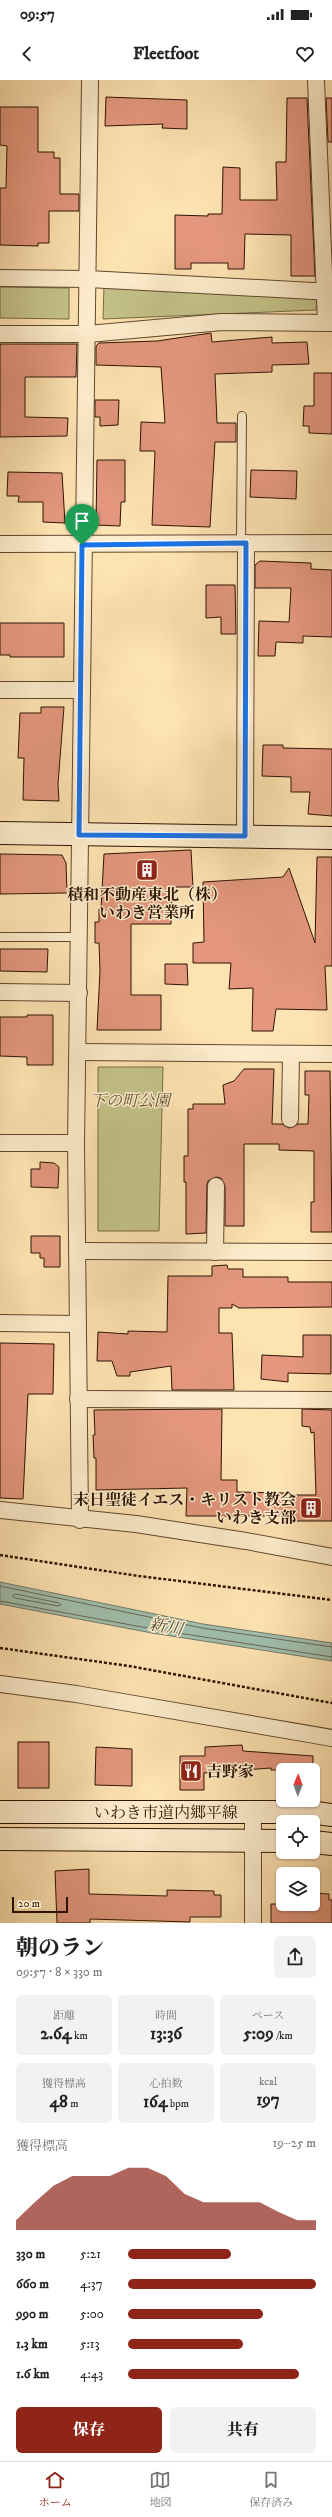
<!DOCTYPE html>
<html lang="ja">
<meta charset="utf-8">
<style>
:root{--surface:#fff;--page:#f2f2f2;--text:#222;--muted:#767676;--line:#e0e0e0;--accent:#8f2418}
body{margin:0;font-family:"IM FELL DW Pica","Noto Serif JP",serif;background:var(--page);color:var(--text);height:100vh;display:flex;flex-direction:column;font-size:15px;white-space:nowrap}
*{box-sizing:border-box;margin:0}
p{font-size:13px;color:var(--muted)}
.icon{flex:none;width:22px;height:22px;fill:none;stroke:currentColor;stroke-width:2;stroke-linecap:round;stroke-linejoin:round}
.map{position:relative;height:1843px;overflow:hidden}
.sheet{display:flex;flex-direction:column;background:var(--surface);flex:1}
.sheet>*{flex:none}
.needle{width:26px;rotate:1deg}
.buttons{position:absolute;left:276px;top:1683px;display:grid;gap:8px}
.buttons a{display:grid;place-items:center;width:44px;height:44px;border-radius:6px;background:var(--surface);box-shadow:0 1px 3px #0004;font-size:20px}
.scale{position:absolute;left:12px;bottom:10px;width:56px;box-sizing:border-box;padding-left:4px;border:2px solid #2d1300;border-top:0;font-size:11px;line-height:14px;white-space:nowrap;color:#2d1300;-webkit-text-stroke:3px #feedcd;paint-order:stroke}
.pin{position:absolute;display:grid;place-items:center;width:34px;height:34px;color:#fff;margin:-41px -17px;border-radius:50% 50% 50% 0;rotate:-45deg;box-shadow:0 0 4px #0007}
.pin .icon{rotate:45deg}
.round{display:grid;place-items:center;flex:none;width:42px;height:42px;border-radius:6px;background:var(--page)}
.head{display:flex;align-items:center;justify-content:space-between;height:68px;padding:0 16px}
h1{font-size:22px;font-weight:800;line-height:30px}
.metrics{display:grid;grid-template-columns:repeat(3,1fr);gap:6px;height:68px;padding:4px 16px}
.metrics div{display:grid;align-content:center;border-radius:6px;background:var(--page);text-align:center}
.metrics b{font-size:17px;font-weight:800}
.metrics small{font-size:11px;font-weight:400}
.metrics p{font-size:11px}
.chart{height:112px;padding:8px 16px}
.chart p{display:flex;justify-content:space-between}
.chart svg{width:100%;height:72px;margin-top:4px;fill:var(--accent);opacity:.7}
.action{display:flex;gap:8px;margin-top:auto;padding:8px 16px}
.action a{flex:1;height:46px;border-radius:6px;background:var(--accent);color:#fff;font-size:16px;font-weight:800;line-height:46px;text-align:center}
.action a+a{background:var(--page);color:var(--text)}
ul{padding:0 16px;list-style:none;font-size:13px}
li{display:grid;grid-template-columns:64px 48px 1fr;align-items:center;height:30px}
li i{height:10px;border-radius:5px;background:var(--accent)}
.status{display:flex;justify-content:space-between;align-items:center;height:28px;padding:0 20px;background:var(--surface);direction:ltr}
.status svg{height:11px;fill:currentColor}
header{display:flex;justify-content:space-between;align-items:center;height:52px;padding:0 16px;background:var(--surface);font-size:18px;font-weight:800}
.menu{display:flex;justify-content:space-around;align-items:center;height:56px;border-top:1px solid var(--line);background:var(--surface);font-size:11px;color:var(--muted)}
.menu a{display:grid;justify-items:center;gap:2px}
.menu .current{color:var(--accent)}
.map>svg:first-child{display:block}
</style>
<div class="status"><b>09:57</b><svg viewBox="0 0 49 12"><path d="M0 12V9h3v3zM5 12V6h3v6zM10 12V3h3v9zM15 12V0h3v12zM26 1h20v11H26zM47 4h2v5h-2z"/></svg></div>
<header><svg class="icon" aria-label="back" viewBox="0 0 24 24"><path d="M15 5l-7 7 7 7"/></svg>Fleetfoot<svg class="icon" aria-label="heart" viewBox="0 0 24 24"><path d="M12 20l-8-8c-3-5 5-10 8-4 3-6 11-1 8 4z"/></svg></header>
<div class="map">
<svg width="332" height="1843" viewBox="0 0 332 1843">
<rect width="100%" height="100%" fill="#fee3b2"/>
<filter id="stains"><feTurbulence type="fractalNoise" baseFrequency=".005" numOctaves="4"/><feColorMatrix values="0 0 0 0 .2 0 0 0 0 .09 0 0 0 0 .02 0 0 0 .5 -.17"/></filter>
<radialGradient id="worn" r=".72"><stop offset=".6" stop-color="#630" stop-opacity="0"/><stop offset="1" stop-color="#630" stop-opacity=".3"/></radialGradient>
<g fill="#c4c389" stroke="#786b44">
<polygon points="104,206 317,216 316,230 103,239"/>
<polygon points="0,207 69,208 69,239 0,238"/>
<polygon points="98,987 163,987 159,1151 98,1151"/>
</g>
<polygon fill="#a0bead" stroke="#727a68" points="0,1502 203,1544 332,1563 332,1581 152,1553 0,1524"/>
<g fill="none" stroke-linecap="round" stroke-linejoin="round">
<g stroke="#666856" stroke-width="1">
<polyline points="0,1506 202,1548 332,1567"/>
<polygon points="16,1514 59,1523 61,1525 58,1526 15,1518 13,1516"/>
<polyline points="0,1521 153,1549 332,1577"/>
</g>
</g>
<g fill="#e4977e" stroke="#2d1300">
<polygon points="106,17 187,20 187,49 162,48 163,44 105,46"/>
<polygon points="287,18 307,18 315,196 291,196 291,155 245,154 244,189 228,189 228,183 191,183 191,189 175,189 175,135 208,136 208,134 222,134 223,87 240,88 240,120 277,120 276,82 286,82"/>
<polygon points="326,18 332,18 332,62 328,62"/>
<polygon points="0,27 38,27 38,72 54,72 54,78 60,78 60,114 79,114 79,131 49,131 49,163 38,163 38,166 0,165 0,108 6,108 7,66 0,65"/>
<polygon points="211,253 212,262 272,257 272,263 307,262 309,284 272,285 272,292 215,294 217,343 236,343 236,362 215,362 210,447 152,445 155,371 140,371 141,342 165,343 161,287 96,285 96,266 99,263 157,261"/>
<polygon points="0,264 77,264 76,297 25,297 25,337 68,338 67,356 0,357"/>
<polygon points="314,293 332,293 332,354 309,353 309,346 303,346 304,326 314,326"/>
<polygon points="95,320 119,320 118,345 100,346 100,337 95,337"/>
<polygon points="97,380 125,380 125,422 121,422 120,446 96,445"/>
<polygon points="251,390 297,391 296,419 250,417"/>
<polygon points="8,392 62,393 65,443 43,442 43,422 18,422 19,416 7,416"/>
<polygon points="260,481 311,483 311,489 332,490 332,557 303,556 303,563 276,562 275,576 258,576 259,541 289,542 291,508 255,508 255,485"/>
<polygon points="206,505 235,505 236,554 221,554 221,537 206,538"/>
<polygon points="0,543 64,543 64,577 10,577 10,575 0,575"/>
<polygon points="41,627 64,627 58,704 59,721 23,720 24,678 18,678 20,633 41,633"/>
<polygon points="263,665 283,665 283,668 332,669 332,736 308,734 310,712 291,712 291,697 262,696"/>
<polygon points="191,770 193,807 172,807 171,844 131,844 131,915 161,915 161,950 97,950 100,891 99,863 95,863 95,842 99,842 99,829 101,829 104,774"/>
<polygon points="0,774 62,775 66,783 67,813 0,814"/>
<polygon points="317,777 332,777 332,886 325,886 327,930 276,929 273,951 252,951 253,908 229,909 231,883 193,883 193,863 204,862 203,802 283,797 289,788 315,863"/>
<polygon points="0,869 48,869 47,892 0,891"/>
<polygon points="165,884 187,884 188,905 165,904"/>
<polygon points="27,935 53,935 53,985 27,985 27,977 0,976 0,937 27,937"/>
<polygon points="244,989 274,989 272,1044 282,1044 289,1048 298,1044 308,1044 309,1015 305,1015 305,991 330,991 332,1152 311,1152 311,1122 314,1122 314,1071 279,1070 279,1064 244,1064 244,1146 225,1146 225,1106 221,1098 216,1097 208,1101 207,1105 206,1153 186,1154 186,1102 184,1102 184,1076 188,1076 188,1029 193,1029 193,1024 225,1024 223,1005 234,1001"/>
<polygon points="40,1082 54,1083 59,1087 58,1108 31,1107 31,1089 40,1089"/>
<polygon points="31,1156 60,1156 60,1187 44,1187 44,1178 40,1178 40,1173 31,1173"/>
<polygon points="227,1185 228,1189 243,1189 243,1197 288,1197 288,1202 332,1202 332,1227 239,1228 232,1224 232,1228 219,1228 219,1253 232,1253 234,1310 172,1310 171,1286 130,1292 130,1296 117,1296 112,1281 97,1281 98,1252 128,1254 128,1251 167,1252 168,1196 212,1196 212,1186"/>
<polygon points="303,1255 331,1255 331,1294 288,1293 288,1302 261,1299 262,1275 303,1277"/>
<polygon points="0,1263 54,1264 53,1314 28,1314 23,1419 0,1418"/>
<polygon points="222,1329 221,1400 237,1400 237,1412 286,1413 286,1415 316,1415 314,1352 311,1353 310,1347 302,1346 302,1329 332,1330 332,1441 291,1441 291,1436 186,1436 187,1408 96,1410 96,1378 94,1378 93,1355 95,1355 94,1330"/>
<rect x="18" y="1662" width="31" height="46"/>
<polygon points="242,1665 243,1671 313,1676 313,1690 271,1690 271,1688 204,1693 204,1710 180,1710 180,1676 205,1676 205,1667"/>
<polygon points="96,1667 132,1669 132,1706 95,1705"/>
<polygon points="89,1789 89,1814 167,1816 167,1810 214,1811 214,1815 221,1815 221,1837 190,1837 190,1842 90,1839 90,1843 57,1843 55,1791"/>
<polygon points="313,1813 329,1814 329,1820 332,1820 332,1843 271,1843 271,1824 313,1824"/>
</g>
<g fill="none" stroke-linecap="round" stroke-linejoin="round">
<g stroke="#61472c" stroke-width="10">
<g id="lane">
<polyline points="241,463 242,336"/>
<polyline points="0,857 79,857"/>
</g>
</g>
<g stroke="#61472c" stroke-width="18">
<g id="street">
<polyline points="316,0 326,243"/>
<polyline points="0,198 88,199 332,212"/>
<polyline points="0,254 88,254 222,242 332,243"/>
<polyline points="0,464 332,463"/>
<polyline points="0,610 81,610"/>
<polyline points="245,756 246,463"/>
<polyline points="0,912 79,913"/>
<polyline points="79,972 332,974"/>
<polyline points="290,1039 291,974"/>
<polyline points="0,1063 76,1063"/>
<polyline points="78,1171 332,1172"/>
<polyline points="215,1172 216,1106"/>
<polyline points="0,1243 77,1244"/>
<polyline points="78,1319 332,1320"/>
<polyline points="0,1430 136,1444 246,1461 332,1477"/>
<polyline points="80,1440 76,1063 90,0"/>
<polyline points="0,1604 76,1614 332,1658"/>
<polyline points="253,1732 253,1843"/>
</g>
</g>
<g stroke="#2d1300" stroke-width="24">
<g id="secondary">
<polyline points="0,753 332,758"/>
<polyline points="0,1732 309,1732 332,1735"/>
<polyline points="0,1759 283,1761"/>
<polyline points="313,1762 332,1764"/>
</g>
</g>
<g stroke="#2d1300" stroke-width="2.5" stroke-dasharray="3 2" stroke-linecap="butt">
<polyline points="0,1475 139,1496 332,1520"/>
<polyline points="0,1568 129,1586 332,1623"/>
</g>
<use href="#lane" stroke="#feedcd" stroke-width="8"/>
<use href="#street" stroke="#feedcd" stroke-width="16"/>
<use href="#secondary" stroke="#feedcd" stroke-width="22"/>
</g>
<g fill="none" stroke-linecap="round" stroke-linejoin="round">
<g stroke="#fff" stroke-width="8">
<polygon id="route" points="246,463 245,756 79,755 82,465"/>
</g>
<use href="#route" stroke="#1a73e8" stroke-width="5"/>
</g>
<defs>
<g id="building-square" transform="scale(1.15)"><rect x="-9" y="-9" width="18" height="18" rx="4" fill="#8f2418" stroke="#feedcd"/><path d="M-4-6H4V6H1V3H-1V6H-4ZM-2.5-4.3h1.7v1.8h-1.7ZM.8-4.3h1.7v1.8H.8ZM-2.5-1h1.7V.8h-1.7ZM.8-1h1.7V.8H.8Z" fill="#fff"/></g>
<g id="restaurant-square" transform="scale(1.15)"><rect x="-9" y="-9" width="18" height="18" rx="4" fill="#8f2418" stroke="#feedcd"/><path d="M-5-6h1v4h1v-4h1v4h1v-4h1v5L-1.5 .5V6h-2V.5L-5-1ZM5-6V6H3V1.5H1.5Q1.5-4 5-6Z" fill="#fff"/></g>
</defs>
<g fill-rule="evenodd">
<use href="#building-square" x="147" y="790"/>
<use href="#building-square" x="311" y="1428"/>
<use href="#restaurant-square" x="191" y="1691"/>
</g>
<g text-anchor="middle" stroke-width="3" stroke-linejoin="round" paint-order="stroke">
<g font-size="16" font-weight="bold" fill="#2d1300" stroke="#feedcd">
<text x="147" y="820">積和不動産東北（株）<tspan x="147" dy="18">いわき営業所</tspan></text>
<text x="296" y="1425" text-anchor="end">末日聖徒イエス・キリスト教会<tspan x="296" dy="18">いわき支部</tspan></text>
<text x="206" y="1697" text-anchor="start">吉野家</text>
</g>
<g font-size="16" font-style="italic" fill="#625130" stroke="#feedcd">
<text x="130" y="1026">下の町公園</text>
</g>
<g font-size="16" fill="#2d1300" stroke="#feedcd">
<text x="166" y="1738">いわき市道内郷平線</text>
</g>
<g font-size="17" font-style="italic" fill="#554f3d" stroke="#feedcd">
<text transform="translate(166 1546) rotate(10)" y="6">新川</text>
</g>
</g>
<rect width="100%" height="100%" filter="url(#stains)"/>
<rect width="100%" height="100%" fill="url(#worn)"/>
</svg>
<div class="buttons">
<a><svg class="needle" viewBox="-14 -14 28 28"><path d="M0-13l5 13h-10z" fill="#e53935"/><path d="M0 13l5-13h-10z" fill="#767676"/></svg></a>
<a><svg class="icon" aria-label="locate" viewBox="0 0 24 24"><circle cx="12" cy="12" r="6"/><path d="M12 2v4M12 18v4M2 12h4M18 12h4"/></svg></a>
<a><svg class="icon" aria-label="layers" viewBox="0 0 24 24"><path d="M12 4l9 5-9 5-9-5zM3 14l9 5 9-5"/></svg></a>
</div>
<div class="scale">20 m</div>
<div class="pin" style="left:82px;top:465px;background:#1e9e55"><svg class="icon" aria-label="arrive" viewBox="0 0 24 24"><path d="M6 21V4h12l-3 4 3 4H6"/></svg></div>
</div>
<section class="sheet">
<div class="head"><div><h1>朝のラン</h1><p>09:57 · 8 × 330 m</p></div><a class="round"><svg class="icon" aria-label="share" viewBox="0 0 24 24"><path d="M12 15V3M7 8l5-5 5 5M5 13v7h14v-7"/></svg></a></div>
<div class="metrics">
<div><p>距離</p><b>2.64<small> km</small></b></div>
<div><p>時間</p><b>13:36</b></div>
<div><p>ペース</p><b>5:09<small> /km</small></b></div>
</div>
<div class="metrics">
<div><p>獲得標高</p><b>48<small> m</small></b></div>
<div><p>心拍数</p><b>164<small> bpm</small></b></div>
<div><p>kcal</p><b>197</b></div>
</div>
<div class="chart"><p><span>獲得標高</span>19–25 m</p>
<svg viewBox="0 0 160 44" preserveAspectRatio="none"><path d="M0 44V38L10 27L20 17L30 11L40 11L50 11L60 6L70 6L80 11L90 22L100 27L110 27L120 27L130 27L140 33L150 38L160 38V44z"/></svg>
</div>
<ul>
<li><b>330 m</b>5:21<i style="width:55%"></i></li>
<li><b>660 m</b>4:37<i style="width:100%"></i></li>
<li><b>990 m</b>5:00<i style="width:72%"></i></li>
<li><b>1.3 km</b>5:13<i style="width:61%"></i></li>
<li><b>1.6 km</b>4:43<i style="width:91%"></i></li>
</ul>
<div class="action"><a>保存</a><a>共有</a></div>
</section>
<nav class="menu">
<a class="current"><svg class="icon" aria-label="home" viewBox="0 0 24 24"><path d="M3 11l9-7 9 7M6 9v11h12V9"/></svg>ホーム</a>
<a><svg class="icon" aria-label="map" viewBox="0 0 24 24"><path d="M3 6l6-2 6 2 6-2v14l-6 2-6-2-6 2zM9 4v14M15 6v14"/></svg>地図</a>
<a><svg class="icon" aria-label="saved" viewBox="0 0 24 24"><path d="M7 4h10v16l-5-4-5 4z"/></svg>保存済み</a>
</nav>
